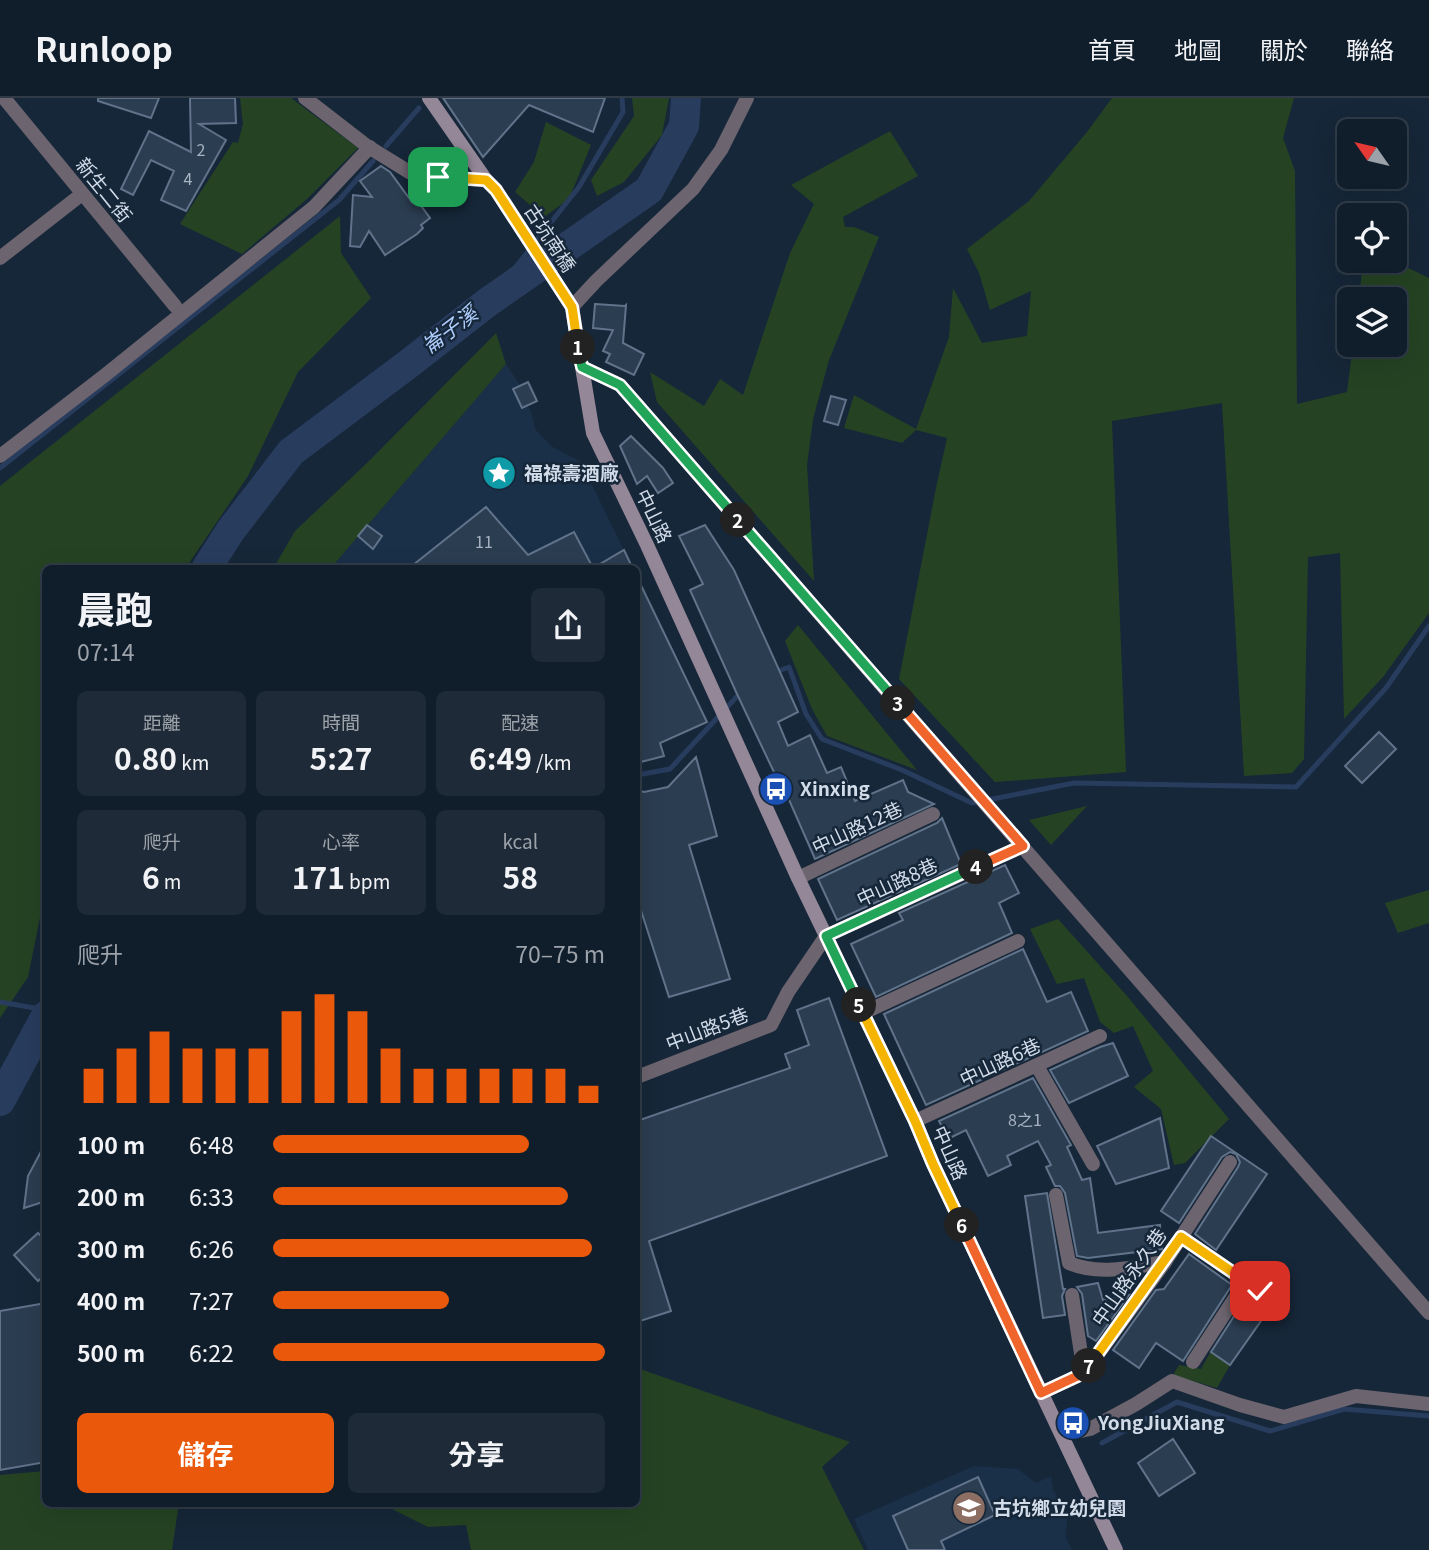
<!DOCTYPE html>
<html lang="zh-TW">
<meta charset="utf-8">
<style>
:root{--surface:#101d2b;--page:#1e2a37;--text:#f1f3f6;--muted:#9ca2a9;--line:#303b47;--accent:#ea580c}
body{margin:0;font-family:Georgia,"Noto Sans TC",serif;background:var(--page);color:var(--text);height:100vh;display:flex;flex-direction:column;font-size:26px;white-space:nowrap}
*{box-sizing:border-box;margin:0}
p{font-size:23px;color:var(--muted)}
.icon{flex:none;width:38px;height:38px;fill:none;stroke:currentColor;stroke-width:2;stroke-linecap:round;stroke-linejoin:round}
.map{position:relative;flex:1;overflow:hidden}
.side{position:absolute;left:42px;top:467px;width:598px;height:942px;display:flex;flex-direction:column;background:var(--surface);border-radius:10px;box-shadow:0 7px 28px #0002,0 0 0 2px var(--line)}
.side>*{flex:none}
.needle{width:46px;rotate:304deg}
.controls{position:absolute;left:1337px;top:21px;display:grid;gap:14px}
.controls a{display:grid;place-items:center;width:70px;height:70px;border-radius:10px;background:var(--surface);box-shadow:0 7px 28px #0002,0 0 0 2px var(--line);font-size:35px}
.pin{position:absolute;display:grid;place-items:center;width:60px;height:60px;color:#fff;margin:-30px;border-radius:14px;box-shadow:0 4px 10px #0006}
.km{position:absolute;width:35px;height:35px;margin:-18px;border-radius:50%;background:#222;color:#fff;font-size:19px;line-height:35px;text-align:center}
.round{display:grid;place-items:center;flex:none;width:74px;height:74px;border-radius:10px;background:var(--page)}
.overview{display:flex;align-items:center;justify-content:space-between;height:119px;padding:0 35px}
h1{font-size:38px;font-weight:700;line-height:52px}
.metrics{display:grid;grid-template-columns:repeat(3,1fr);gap:10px;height:119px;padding:7px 35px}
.metrics div{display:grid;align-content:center;border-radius:10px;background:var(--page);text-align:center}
.metrics b{font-size:30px;font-weight:700}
.metrics small{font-size:19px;font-weight:400}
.metrics p{font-size:19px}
.chart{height:196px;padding:14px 35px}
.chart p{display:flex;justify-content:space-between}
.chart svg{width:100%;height:126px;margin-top:7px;stroke:var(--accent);stroke-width:6}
.action{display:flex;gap:14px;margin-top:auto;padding:14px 35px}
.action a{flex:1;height:80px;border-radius:10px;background:var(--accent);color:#fff;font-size:28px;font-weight:700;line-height:80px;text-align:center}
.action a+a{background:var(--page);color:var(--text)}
ul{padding:0 35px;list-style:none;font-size:23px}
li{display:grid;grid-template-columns:112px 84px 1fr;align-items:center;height:52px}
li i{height:18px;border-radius:9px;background:var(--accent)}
header{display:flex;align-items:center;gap:42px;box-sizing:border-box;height:98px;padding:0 35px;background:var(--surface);border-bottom:2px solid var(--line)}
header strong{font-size:33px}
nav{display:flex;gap:38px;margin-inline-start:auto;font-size:24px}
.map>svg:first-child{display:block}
</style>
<header>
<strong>Runloop</strong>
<nav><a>首頁</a><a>地圖</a><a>關於</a><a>聯絡</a></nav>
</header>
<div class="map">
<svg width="1429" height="1452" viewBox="0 0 1429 1452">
<rect width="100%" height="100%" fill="#162739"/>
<g fill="#1a3048">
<polygon points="506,266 520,287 532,317 535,331 551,348 581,364 633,471 330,471"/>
<polygon points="974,1368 1018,1371 1036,1385 1051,1378 1053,1391 1067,1421 1066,1440 1072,1452 868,1452 854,1421"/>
</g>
<g fill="#254323">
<polygon points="240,0 291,0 358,50 307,101 242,156 180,126 233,44 238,45 243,26"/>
<polygon points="632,0 669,0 662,37 624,84 597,98 591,82 634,18"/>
<polygon points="1112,0 1294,0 1283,40 1295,73 1297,306 1347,294 1353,247 1395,247 1395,201 1359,201 1363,163 1394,163 1429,180 1429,515 1383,579 1344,621 1340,455 1308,459 1304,661 1292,675 1244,678 1222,305 1112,323 1126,674 995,684 899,581 937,385 947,340 916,332 902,345 844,330 854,297 916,331 949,239 953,190 982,245 1027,238 1031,193 990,212 979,175 967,151 1029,103 1087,34"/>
<polygon points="546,24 591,47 569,101 544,119 515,94 534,64"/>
<polygon points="890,33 918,78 843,119 845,129 854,129 879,139 829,262 813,321 807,367 814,483 657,304 650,274 704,308 720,281 743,297 790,155 814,106 791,87"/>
<polygon points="340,118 341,155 371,200 298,274 248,378 185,471 46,471 45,795 28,879 0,920 0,388"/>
<polygon points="496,235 506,266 330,471 273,471 295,433 367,365"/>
<polygon points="798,527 917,672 827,638 812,611 785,543"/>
<polygon points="1087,708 1051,747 1029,722"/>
<polygon points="1429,792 1429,825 1398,835 1385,805"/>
<polygon points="1058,821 1127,898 1229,1021 1185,1065 1174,1067 1161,1011 1134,989 1153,973 1133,928 1114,935 1100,924 1084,880 1057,886 1030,831"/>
<polygon points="1211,1253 1230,1267 1217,1290 1173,1277 1179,1267 1201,1271"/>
<polygon points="637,1270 850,1344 822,1369 864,1452 471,1452 466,1427 428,1429 380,1405 637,1405"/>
<polygon points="45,1373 46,1405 179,1405 172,1452 0,1452 0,1377"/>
</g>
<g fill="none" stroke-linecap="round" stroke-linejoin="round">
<g stroke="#283c5e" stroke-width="5">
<polyline points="386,48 419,10"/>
<polyline points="488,204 579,89 623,14 622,0"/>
<polyline points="0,370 339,102 373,63"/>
<polyline points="773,575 789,569 806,616 822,641 902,672 972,705 1074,685 1296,689 1386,590 1429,528"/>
<polyline points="637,677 670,671 741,594"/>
<polyline points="0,904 46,912"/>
<polyline points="1102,1345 1177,1304 1270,1333 1344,1311 1429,1318"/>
</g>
<g stroke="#283c5e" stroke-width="30">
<polyline points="206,471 231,432 291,354 407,267 488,204 649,92 684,28 686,0"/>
<polyline points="0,1003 46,918"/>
</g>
</g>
<g fill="#2b3d51" stroke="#60738a" stroke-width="2">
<polygon points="98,0 159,0 151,20 98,3"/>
<polygon points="190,0 235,0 236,25 199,26 226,42 186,113 161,102 174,73 151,62 133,97 121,91 149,33 191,54"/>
<polygon points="443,0 605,0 593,34 529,7 483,59"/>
<polygon points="381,68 390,74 412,104 416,101 430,120 421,127 423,130 417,136 385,157 369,133 360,149 350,148 353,97 372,99 360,83"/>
<polygon points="595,206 625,208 626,207 623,245 644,256 634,277 606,264 610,256 603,253 613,232 593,230"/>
<polygon points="528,284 537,303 522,310 513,291"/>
<polygon points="831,298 846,302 838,327 824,323"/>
<polygon points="631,338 663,370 673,385 658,395 647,378 637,386 620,348"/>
<polygon points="486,409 528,457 574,434 593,470 624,452 633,471 408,471"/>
<polygon points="367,427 382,438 373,451 358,438"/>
<polygon points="705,427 734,472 798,614 778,624 788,648 810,637 827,675 841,669 855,703 903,682 908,694 934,706 815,761 783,688 781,689 737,596 690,492 703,486 679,438"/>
<polygon points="637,479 707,624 660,645 664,658 637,665"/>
<polygon points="1379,634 1396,651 1362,685 1345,668"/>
<polygon points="696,659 717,738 689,747 730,881 669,899 637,800 637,692 644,694 668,689"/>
<polygon points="942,720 961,766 837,822 818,781 937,725"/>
<polygon points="1005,767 1019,795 999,805 1012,835 876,899 851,846 903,822 899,815"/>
<polygon points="1023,851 1047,904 1071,894 1088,933 926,1007 884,916"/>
<polygon points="829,900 887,1058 649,1143 671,1213 637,1224 637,1023 790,970 785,956 809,947 797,912"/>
<polygon points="1113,945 1128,978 1069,1005 1050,972 1100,949"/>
<polygon points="1033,980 1071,1047 1067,1049 1082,1082 1090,1080 1098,1135 1160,1127 1162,1151 1088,1160 1077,1158 1065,1095 1060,1088 1055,1088 1046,1069 1051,1067 1038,1043 1007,1058 1011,1067 988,1078 966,1032 948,1041 939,1023"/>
<polygon points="1160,1020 1169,1070 1116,1086 1097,1048"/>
<polygon points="1211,1038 1267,1076 1216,1152 1195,1136 1238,1069 1240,1064 1236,1056 1230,1054 1222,1059 1179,1125 1161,1113"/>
<polygon points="46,1044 46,1103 24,1110 28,1078"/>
<polygon points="1047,1095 1063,1191 1065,1191 1062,1198 1065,1217 1043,1220 1025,1098"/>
<polygon points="38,1135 46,1143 46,1176 38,1183 14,1157"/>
<polygon points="1189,1156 1232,1187 1183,1263 1156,1245 1139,1270 1113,1252 1156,1192 1164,1191"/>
<polygon points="1098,1185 1103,1202 1129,1197 1096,1243 1088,1238 1082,1196 1077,1189"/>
<polygon points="1247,1198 1268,1213 1230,1267 1211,1254"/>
<polygon points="46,1205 46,1364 0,1372 0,1213"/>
<polygon points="1173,1341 1195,1375 1159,1398 1138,1365"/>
<polygon points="978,1379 995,1417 941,1443 945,1452 908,1452 893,1418"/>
</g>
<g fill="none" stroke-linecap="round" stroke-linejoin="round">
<g stroke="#6c646e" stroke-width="14">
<polyline points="4,0 175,208"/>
<polyline points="305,0 367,48 414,77 486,82"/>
<polyline points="0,160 82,96"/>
<polyline points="572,209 596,183 693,91 721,52 747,0"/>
<polyline points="582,269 620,287 1429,1215"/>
<polyline points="0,358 104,278 314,109 370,49"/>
<polyline points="798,780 933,716"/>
<polyline points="863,915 1018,843"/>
<polyline points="1037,968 1093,1066"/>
<polyline points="637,979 771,927 788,894 826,838 1023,748"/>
<polyline points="915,1023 1100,938"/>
<path d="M1056,1097l13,68c30,13 64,4 96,-1"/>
<polyline points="1181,1139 1260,1193"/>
<polyline points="1072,1197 1084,1275"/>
<polyline points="1193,1264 1246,1183"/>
<polyline points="1041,1295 1084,1275 1165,1164 1230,1064"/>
<polyline points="1063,1337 1090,1331 1136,1306 1172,1283 1240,1307 1284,1319 1356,1298 1429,1306"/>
</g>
<polyline stroke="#948798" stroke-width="14" points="429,0 486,82 496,92 572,209 593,335 647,447 798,780 915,1023 933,1066 1116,1452"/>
</g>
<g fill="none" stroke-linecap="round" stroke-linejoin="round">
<g stroke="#fff" stroke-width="14">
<polyline id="split-1" points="438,79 486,82 496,92 572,209 578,249"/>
</g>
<g stroke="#fff" stroke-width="14">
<polyline id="split-2" points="578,249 582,269 620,287 738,422"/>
</g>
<g stroke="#fff" stroke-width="14">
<polyline id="split-3" points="738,422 898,605"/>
</g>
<g stroke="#fff" stroke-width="14">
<polyline id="split-4" points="898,605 1023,748 976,769"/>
</g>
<g stroke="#fff" stroke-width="14">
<polyline id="split-5" points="859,907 826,838 976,769"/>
</g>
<g stroke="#fff" stroke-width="14">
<polyline id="split-6" points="859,907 915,1023 933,1066 962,1127"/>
</g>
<g stroke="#fff" stroke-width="14">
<polyline id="split-7" points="962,1127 1041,1295 1084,1275 1089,1268"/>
</g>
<g stroke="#fff" stroke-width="14">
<polyline id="split-8" points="1089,1268 1181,1139 1260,1193"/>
</g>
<use href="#split-1" stroke="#f5b400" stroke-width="9"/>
<use href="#split-2" stroke="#22a559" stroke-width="9"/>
<use href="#split-3" stroke="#22a559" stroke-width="9"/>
<use href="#split-4" stroke="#f0652b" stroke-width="9"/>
<use href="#split-5" stroke="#22a559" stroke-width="9"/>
<use href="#split-6" stroke="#f5b400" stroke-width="9"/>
<use href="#split-7" stroke="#f0652b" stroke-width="9"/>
<use href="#split-8" stroke="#f5b400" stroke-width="9"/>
</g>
<defs>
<g id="sight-disc" transform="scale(1.75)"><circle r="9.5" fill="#0f9aa8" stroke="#162739"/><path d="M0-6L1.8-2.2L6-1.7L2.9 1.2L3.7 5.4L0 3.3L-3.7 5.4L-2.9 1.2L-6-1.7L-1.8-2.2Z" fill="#fff"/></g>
<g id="bus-disc" transform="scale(1.75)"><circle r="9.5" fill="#1a4fb4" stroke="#162739"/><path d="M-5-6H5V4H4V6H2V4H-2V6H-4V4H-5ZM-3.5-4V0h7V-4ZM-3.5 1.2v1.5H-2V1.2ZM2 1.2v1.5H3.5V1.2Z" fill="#fff"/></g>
<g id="school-disc" transform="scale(1.75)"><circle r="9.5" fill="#8d6e63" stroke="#162739"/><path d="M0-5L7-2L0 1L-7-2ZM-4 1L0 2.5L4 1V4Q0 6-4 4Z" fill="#fff"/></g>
</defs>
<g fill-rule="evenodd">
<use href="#sight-disc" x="499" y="375"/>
<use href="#bus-disc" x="776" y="691"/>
<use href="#bus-disc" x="1073" y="1325"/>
<use href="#school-disc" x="969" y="1410"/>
</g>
<g text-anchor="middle" stroke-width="5" stroke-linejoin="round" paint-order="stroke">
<g font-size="16" fill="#a8b4c3">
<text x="201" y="58">2</text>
<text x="188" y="87">4</text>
<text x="484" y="450">11</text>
<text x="1025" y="1028">8之1</text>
</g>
<g font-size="19" fill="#d2dce9" stroke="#162739">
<text transform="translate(104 92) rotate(51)" y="7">新生二街</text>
<text transform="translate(550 140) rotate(57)" y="7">古坑南橋</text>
<text transform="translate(654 418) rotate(64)" y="7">中山路</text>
<text transform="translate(857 730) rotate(-25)" y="7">中山路12巷</text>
<text transform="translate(897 784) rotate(-25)" y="7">中山路8巷</text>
<text transform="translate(707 931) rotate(-21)" y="7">中山路5巷</text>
<text transform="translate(1000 964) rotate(-25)" y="7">中山路6巷</text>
<text transform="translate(950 1055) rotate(66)" y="7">中山路</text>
<text transform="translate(1129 1179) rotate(-55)" y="7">中山路永久巷</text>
</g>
<g font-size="19" font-weight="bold" fill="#d2dce9" stroke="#162739" text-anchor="start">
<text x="524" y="382">福祿壽酒廠</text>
<text x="800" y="698">Xinxing</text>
<text x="1098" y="1332">YongJiuXiang</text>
<text x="993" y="1417">古坑鄉立幼兒園</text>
</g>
<g font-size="21" font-style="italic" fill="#b0cdfe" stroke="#162739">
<text transform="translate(450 232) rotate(-37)" y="7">崙子溪</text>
</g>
</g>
</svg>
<div class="controls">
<a><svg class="needle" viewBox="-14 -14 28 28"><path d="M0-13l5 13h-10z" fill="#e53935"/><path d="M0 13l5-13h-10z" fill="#9ca2a9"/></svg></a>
<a><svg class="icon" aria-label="locate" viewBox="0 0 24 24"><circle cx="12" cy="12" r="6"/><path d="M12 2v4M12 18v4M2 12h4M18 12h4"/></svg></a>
<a><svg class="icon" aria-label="layers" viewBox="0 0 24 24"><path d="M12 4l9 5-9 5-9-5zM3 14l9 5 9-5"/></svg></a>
</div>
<div class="pin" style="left:438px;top:79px;background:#1e9e55"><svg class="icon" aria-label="arrive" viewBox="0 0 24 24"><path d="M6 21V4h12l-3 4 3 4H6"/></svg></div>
<div class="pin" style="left:1260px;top:1193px;background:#d93025"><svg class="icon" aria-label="check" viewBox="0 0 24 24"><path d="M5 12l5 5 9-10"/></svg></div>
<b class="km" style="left:578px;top:249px">1</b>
<b class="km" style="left:738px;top:422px">2</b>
<b class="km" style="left:898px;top:605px">3</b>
<b class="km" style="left:976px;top:769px">4</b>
<b class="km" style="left:859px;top:907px">5</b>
<b class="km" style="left:962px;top:1127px">6</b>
<b class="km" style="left:1089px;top:1268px">7</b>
<section class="side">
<div class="overview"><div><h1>晨跑</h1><p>07:14</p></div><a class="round"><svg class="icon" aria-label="share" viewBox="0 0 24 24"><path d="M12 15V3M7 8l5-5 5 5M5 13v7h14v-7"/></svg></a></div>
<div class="metrics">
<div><p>距離</p><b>0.80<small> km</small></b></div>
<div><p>時間</p><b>5:27</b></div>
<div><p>配速</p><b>6:49<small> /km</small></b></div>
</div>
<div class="metrics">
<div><p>爬升</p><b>6<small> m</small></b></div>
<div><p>心率</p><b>171<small> bpm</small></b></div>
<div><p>kcal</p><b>58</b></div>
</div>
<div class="chart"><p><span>爬升</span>70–75 m</p>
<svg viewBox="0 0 160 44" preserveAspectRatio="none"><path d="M5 44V32M15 44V25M25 44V19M35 44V25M45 44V25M55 44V25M65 44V12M75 44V6M85 44V12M95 44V25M105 44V32M115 44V32M125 44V32M135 44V32M145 44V32M155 44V38"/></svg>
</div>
<ul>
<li><b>100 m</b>6:48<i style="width:77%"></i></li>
<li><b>200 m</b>6:33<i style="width:89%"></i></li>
<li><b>300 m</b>6:26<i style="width:96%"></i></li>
<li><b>400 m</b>7:27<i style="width:53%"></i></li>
<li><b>500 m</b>6:22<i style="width:100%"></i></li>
</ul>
<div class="action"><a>儲存</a><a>分享</a></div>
</section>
</div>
